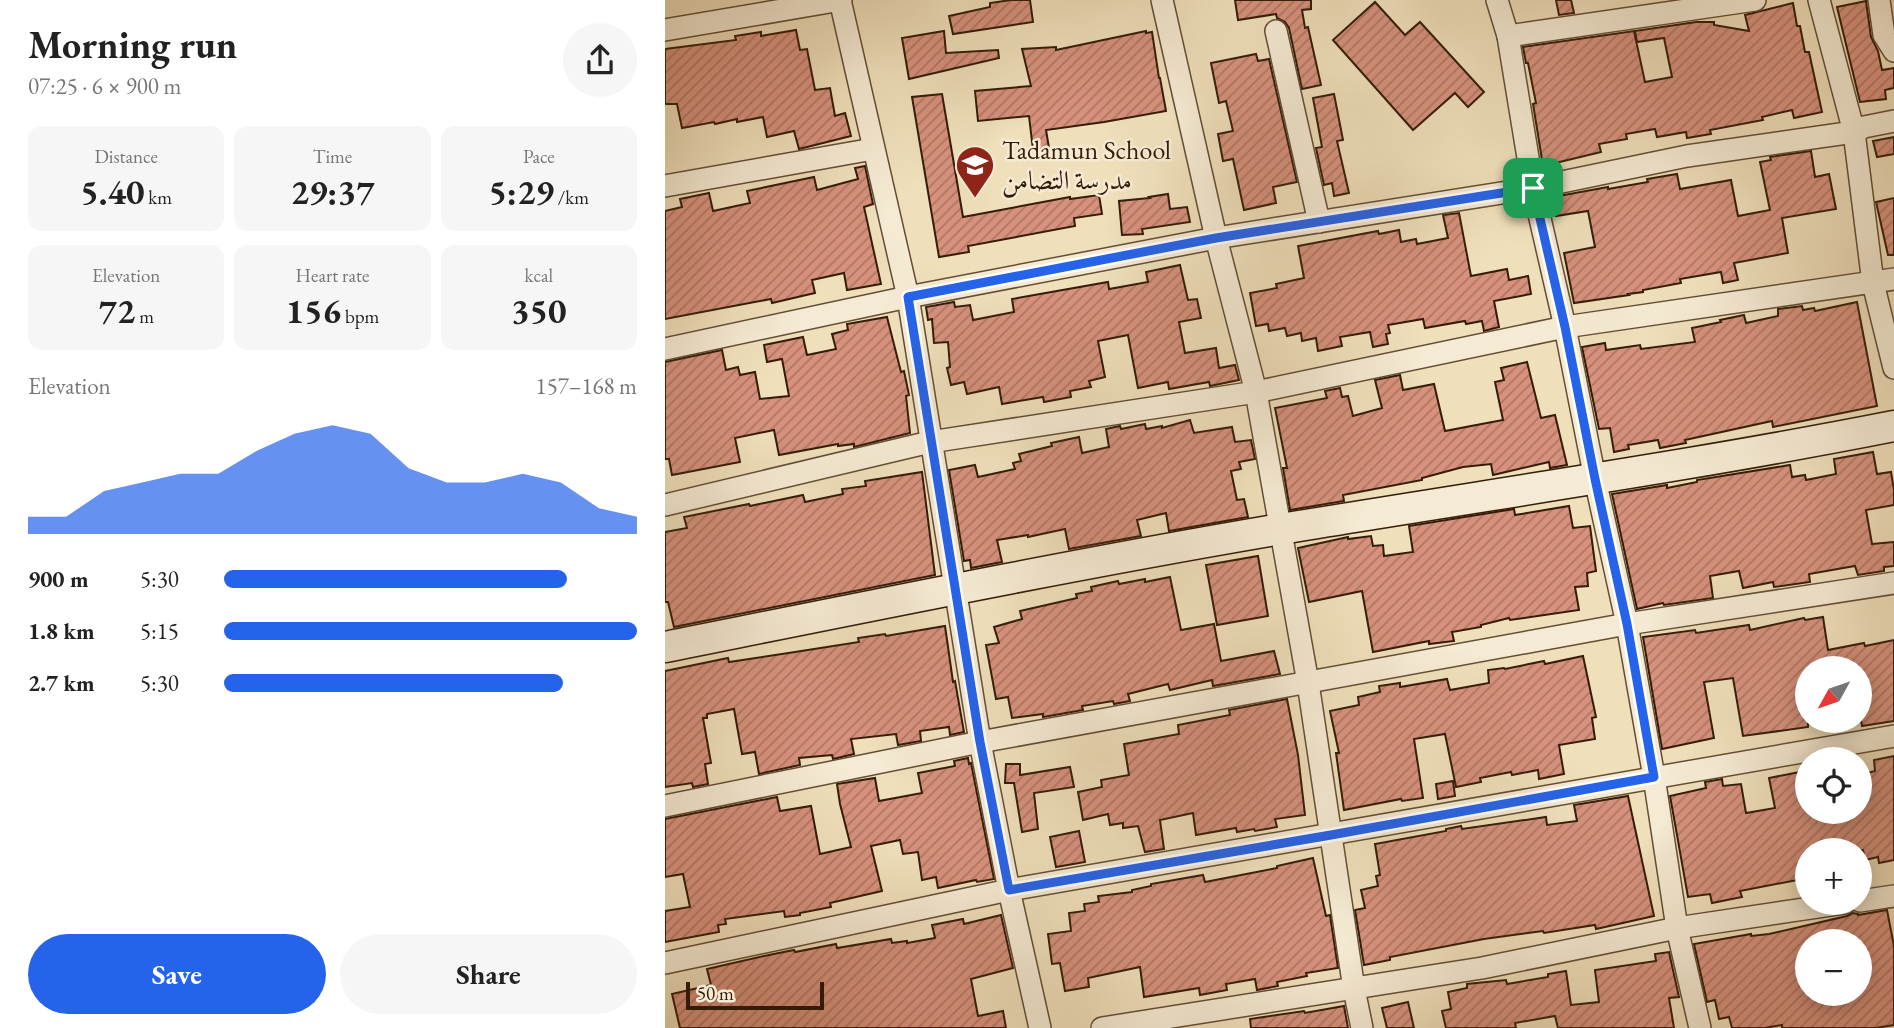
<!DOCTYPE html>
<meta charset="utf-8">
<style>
:root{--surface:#fff;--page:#f6f6f6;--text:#222;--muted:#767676;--accent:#2563eb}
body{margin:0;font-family:"EB Garamond",Amiri,serif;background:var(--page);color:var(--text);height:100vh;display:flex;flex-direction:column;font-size:26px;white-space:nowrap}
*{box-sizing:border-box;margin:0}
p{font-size:23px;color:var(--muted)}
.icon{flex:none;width:38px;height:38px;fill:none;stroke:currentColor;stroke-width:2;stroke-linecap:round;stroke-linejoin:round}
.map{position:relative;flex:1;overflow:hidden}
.drawer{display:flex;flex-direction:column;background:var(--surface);width:665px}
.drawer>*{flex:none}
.needle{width:46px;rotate:230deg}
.buttons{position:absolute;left:1130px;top:656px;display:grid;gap:14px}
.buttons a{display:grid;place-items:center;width:77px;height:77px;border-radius:50%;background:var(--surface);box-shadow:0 4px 18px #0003;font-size:35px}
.scale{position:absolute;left:21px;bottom:18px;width:138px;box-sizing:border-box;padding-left:7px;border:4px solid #341c08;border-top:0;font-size:19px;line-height:24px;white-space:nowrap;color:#341c08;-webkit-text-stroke:5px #f5ead3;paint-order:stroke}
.pin{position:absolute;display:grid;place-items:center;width:60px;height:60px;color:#fff;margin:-30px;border-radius:14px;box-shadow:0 4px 10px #0006}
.round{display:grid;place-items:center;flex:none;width:74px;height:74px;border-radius:37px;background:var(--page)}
.summary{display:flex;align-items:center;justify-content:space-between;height:119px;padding:0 28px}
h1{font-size:38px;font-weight:700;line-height:52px}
.figures{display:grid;grid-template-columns:repeat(3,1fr);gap:10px;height:119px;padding:7px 28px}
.figures div{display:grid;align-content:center;border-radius:14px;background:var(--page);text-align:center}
.figures b{font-size:35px;font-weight:700}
.figures small{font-size:19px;font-weight:400}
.figures p{font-size:19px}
.chart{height:196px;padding:14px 28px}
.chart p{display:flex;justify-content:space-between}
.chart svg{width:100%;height:126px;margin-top:7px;fill:var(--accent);opacity:.7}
.action{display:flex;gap:14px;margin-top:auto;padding:14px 28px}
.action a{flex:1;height:80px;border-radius:42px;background:var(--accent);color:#fff;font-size:28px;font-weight:700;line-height:80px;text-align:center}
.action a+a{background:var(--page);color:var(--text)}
ul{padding:0 28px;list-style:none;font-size:23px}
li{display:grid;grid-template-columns:112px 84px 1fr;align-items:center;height:52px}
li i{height:18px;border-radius:9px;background:var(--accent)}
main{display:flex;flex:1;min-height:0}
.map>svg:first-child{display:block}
</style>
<main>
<section class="drawer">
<div class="summary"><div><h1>Morning run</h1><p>07:25 · 6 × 900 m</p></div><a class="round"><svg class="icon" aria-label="share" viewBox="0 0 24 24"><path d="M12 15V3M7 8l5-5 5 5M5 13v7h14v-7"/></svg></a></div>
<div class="figures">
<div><p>Distance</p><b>5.40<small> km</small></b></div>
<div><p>Time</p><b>29:37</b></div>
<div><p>Pace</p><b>5:29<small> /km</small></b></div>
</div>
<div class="figures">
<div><p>Elevation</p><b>72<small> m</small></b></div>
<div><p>Heart rate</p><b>156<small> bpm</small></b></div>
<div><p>kcal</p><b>350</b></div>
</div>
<div class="chart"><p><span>Elevation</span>157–168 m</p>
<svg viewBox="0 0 160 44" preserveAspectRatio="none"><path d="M0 44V38L10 38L20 29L30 26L40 23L50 23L60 15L70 9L80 6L90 9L100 21L110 26L120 26L130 23L140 26L150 35L160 38V44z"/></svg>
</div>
<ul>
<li><b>900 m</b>5:30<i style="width:83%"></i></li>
<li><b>1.8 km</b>5:15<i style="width:100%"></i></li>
<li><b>2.7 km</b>5:30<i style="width:82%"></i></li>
</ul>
<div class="action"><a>Save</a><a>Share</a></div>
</section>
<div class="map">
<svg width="1229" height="1028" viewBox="0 0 1229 1028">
<defs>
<pattern id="building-hatch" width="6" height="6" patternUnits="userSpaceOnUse" patternTransform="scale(1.75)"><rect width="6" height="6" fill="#d7917d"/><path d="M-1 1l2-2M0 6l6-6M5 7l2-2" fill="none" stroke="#af7664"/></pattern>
</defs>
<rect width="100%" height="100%" fill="#efdfbb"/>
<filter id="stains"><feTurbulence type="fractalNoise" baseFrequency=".00286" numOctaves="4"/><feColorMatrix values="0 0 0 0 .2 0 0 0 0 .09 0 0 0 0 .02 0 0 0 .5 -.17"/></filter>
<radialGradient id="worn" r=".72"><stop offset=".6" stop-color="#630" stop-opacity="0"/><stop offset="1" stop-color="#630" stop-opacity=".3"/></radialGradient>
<g fill="url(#building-hatch)" stroke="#341c08" stroke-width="2" fill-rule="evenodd">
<polygon points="346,0 365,0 368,22 288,34 284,16 325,7 325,3"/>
<polygon points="570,0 646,0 646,9 637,10 640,28 643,27 656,85 637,89 624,28 620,22 612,18 611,14 573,20"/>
<polygon points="891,0 906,0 909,13 894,15"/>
<polygon points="1201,1 1206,37 1213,51 1217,70 1229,68 1229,88 1220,90 1221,99 1195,102 1172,7"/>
<polygon points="710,2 740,35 755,22 819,92 803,107 790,93 748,130 668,40"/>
<polygon points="1128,3 1132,26 1135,26 1140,52 1144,52 1157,112 1129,118 1127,110 1097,117 1098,120 1045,130 1046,134 1022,138 1021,132 992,137 990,129 961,134 962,139 934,144 936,152 878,166 868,104 871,103 863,63 861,63 858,47 969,31 980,82 1007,77 999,38 972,42 970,31 1031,22 1049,22 1049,25 1084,31 1080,15"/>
<polygon points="131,30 135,50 142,49 150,90 165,88 170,116 180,113 186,136 134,149 129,131 102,137 98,117 72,122 72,119 50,124 49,122 17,128 12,104 0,104 0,49 71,40 70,36 96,32 96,36"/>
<polygon points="279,31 281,53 333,50 334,58 244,79 237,38"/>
<polygon points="481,31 481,33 487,32 494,78 495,78 501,111 439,122 381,130 384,148 368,150 364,116 313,121 310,91 366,86 357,49 391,47 391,50"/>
<polygon points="591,54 593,61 604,59 632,182 608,187 611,203 579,210 568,159 558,161 553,134 568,131 561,101 554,103 546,63"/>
<polygon points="277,94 298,217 405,197 405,199 434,195 437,214 409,218 410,226 303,246 304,252 274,257 247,97"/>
<polygon points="669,94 678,140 672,141 684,193 669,196 667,183 659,185 651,148 657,147 648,98"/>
<polygon points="1229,137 1229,154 1212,157 1208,141"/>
<polygon points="1146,151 1150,177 1164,174 1171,209 1117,218 1123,253 1069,263 1073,280 1058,283 1056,272 1015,279 1016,283 978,290 978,292 963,294 964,295 909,303 899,253 930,247 923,211 891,216 888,197 943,187 943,189 983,182 982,179 1012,174 1015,189 1066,180 1073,216 1105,210 1095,162 1106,160 1105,157"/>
<polygon points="200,166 208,204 199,207 216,284 182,290 179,273 147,280 150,293 107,303 106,299 0,319 0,211 17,207 15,199 44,193 48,211 85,203 82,191 101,187 149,177 152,190 193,179 190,168"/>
<polygon points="503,194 505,209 522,207 525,222 477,229 478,234 457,235 454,201 485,198 484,197"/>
<polygon points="1229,198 1229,255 1223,255 1211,202"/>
<polygon points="794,213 806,276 842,269 844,280 863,276 866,294 829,301 834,327 819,331 817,321 801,324 800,321 760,328 758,319 723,325 725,333 721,334 723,344 708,347 705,332 675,337 677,346 653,351 651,338 637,341 636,333 622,336 620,328 604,331 603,324 591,326 585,293 612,288 611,284 639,278 633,246 713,231 714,234 734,230 736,242 751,239 752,244 783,238 778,215"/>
<polygon points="515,265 523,300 532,299 536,318 514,322 520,353 551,348 554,368 570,365 574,380 545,386 544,382 504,389 503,382 473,388 463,335 433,341 440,377 424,381 426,387 405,391 406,397 379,402 378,397 337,404 334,387 302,394 299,382 286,385 282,368 285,367 283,342 269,343 267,319 263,320 261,307 289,302 290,307 305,305 308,320 349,312 347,299 443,282 444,289 483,282 481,272"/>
<polygon points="1192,302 1212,406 1108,427 1107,421 1020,440 1021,443 995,448 993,440 963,445 964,449 949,452 945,428 934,429 917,347 940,343 941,350 975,345 976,349 1030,342 1027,328 1056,322 1055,320 1079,315 1081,323 1113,316 1113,309 1137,306 1138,310 1149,308 1150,311"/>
<polygon points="222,317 236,372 239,371 244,395 241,396 245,433 189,447 189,444 173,446 173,444 114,455 109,430 70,438 75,462 7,475 4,459 0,459 0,362 57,350 61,370 73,367 75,375 90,372 95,399 124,396 117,359 102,362 99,345 138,337 142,355 171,349 167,334 183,330 182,324"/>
<polygon points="862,362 876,418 890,415 902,465 885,468 884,462 828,475 826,464 798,467 757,478 757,480 678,495 679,501 625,510 618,468 622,468 610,408 662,398 660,391 675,388 677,397 683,396 688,416 717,408 710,380 735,375 738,390 769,384 780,431 806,426 838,420 830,382 839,380 836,368"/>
<polygon points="525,420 529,433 567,427 570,442 586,440 590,459 574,462 576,469 566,471 572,500 579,499 583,517 504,531 501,513 472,520 476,536 404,549 400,529 363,537 363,535 332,540 337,562 306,568 305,560 299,561 284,470 310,465 313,477 350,469 348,463 356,461 354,454 387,446 386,443 414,437 417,453 444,447 441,429 455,426 456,429 480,424 481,429 497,426 497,428"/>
<polygon points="1208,452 1212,474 1226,472 1229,490 1229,505 1201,510 1207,544 1229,542 1229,566 1219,567 1219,571 1193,575 1190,566 1144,574 1145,582 1109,587 1108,582 1078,588 1074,571 1045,576 1048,598 999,605 998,603 972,609 947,494 1002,485 1002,488 1032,482 1032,480 1125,465 1127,477 1140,475 1141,480 1171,474 1169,459"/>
<polygon points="257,472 270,575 9,627 3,602 0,602 0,532 22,528 19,517 84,504 85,506 138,495 140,502 178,494 177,489 201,486 200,481"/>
<polygon points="904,506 908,528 925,526 931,571 922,573 923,586 910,587 914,610 845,620 844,618 816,625 816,627 787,632 789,641 764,644 764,641 708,652 697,591 644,602 633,548 683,537 683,539 706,536 708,546 718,545 719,556 748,552 744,526 849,509 850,515"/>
<polygon points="593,556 603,616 552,625 541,565"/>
<polygon points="505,577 516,630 549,624 556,661 609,651 615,674 548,686 547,680 505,690 503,684 463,694 465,701 449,704 448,701 417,706 418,710 384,716 378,717 378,714 347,718 343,697 331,699 321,645 334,643 329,627 357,619 355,611 412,598 411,594 427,591 426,587 453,581 454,584 480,579 480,582"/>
<polygon points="1158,617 1163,650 1199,643 1200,646 1229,640 1229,721 1197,726 1195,715 1195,668 1143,668 1143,727 1078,736 1068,678 1039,682 1049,738 997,749 978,637 1030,630 1031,633 1084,625 1085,630 1139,618 1140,620"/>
<polygon points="280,626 288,682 290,681 299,732 285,735 284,727 255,731 256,741 233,745 231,734 186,739 189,754 168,759 167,755 134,758 135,765 94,774 90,752 77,754 69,709 42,714 42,718 38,718 46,763 40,764 43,784 28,787 27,783 0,787 0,671 63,658 64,662 130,652 194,642 193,638 220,634 221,636"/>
<polygon points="918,656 931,717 927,718 930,739 894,745 899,774 874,779 873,770 847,775 846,772 815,778 816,782 791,787 780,734 749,739 758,798 737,801 736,799 679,810 671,753 674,753 665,711 694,705 693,697 715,692 714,686 735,683 735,687 782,679 785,690 824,683 823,670 839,668 840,669 879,661 880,664"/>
<polygon points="622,699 633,755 640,815 610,819 612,827 590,831 589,829 572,832 571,828 531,835 528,813 495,820 499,849 480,852 473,826 458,828 458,823 445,825 443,814 418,820 413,792 437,787 436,780 464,775 459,744 514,734 513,725 565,715 564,710"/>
<polygon points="1229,756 1229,860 1214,863 1213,857 1200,860 1198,850 1143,850 1143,878 1075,891 1077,897 1047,903 1045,894 1023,897 1005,796 1041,788 1040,782 1057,779 1058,786 1076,784 1081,813 1110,808 1104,778 1135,772 1139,791 1143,790 1143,812 1195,812 1195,775 1210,771 1209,760"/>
<polygon points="303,758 304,764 306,763 329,879 312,882 311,880 273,888 271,877 257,880 253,852 238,854 235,840 206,846 217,891 165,903 166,907 135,913 135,915 120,917 119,911 60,919 61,924 53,925 54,932 0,942 0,911 25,907 18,874 0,877 0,819 112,797 115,811 146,806 155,854 186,847 175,804 172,784 210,778 214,801 257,793 253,773 290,766 289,761"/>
<polygon points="341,764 355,764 355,775 405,767 409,787 369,793 373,829 357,832 349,783 340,783"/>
<polygon points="788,781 790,796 773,799 771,784"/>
<polygon points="963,796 989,916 931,929 930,925 879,933 878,931 819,939 725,957 725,960 699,965 690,910 700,908 696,890 713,886 711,876 715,875 710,844 781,831 781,829 796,826 797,829 881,817 882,825 912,821 909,805"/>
<polygon points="414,831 420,862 391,867 385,837"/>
<polygon points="648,858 661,916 665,915 673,968 641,973 642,976 612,982 613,986 592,990 590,979 561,984 562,990 535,995 534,988 479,997 475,967 423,978 424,987 400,991 395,963 387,964 383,934 406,931 404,913 420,911 419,904 434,902 433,896 467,892 467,890 486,886 486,884 538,875 540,882 612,868 612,866"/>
<path d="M1222,910l7,36v79l-18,3h-94v-3l-17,3h-33l-3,-11 -10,2 -4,-19 -8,2 -13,-58 57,-10v2l18,-2 78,-18 6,-3 5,1v1zM1143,942h52v52h-52z"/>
<polygon points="336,915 348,968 306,979 313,1016 338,1011 341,1028 15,1028 7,994 46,985 42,969 99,956 129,950 130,952 171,944 172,948 226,939 227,943 242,941 242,943 270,938 267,925 298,919 299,924"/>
<polygon points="1004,952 1014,997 1004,998 1009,1028 893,1028 890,1016 850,1023 851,1028 781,1028 777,1011 786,1009 783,992 802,988 802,984 841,980 842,984 883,977 883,974 901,971 906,1005 934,1002 930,970 991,961 990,954"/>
<polygon points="743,1002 749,1028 722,1028 717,1008"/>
<polygon points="679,1006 683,1028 586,1028 585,1019 639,1011 640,1013"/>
</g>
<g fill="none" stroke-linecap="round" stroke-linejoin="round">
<g stroke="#634d35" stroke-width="24">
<g id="street">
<polyline points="175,0 243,297 315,742 344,890 375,1028"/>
<polyline points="497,0 551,238 591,392 643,683 689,989 697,1028"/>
<polyline points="832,0 843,36 868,188 900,327 930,479 962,624 989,777 1012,928 1035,1028"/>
<polyline points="1154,0 1189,132 1208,283 1229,368"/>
<polyline points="1214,0 1219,35 1229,51"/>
<polyline points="0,30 176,0"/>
<polyline points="611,31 654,222"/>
<polyline points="843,36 1090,0"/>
<polyline points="0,186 208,149"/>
<polyline points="0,349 243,297 551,238 868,188 1022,156 1189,132 1199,127 1229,121"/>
<polyline points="0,505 265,442 591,392 900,327 1229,279"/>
<polyline points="0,806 315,742 962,624 1229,583"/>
<polyline points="1195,901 1229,896"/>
<polyline points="0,963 344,890 1229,736"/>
<polyline points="437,1028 817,968 1012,928 1180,903"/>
</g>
</g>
<g stroke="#341c08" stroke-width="33">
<path id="secondary" d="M0,647c205,-41 410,-83 616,-118 205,-34 410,-63 613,-103"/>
</g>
<use href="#street" stroke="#f5ead3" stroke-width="21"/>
<use href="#secondary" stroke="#f5ead3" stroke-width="30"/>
</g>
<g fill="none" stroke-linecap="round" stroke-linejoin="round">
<g stroke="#fff" stroke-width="14">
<polygon id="route" points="868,188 900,327 930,479 962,624 989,777 666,835 344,890 315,742 243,297 551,238"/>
</g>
<use href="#route" stroke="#2563eb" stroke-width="9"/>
</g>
<defs>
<g id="school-pin" transform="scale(2.0125)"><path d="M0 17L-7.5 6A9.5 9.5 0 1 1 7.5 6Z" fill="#8f2418" stroke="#f5ead3"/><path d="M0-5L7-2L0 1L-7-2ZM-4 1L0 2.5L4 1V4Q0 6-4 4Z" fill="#fff"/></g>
</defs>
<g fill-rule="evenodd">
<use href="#school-pin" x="310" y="165"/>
</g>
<g text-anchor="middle" stroke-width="5" stroke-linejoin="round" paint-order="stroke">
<g font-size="26" fill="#341c08" stroke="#f5ead3" text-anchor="start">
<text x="337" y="159">Tadamun School<tspan x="337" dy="30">مدرسة التضامن</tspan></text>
</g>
</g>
<rect width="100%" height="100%" filter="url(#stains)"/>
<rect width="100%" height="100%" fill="url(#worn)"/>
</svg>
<div class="buttons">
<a><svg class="needle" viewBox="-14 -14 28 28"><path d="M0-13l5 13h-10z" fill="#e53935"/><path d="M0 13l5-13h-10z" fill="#767676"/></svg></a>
<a><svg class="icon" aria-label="locate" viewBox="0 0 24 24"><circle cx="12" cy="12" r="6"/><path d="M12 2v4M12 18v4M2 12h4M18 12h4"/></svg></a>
<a>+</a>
<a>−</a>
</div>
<div class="scale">50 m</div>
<div class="pin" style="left:868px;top:188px;background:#1e9e55"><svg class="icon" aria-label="arrive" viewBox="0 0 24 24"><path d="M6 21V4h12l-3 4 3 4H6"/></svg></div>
</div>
</main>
